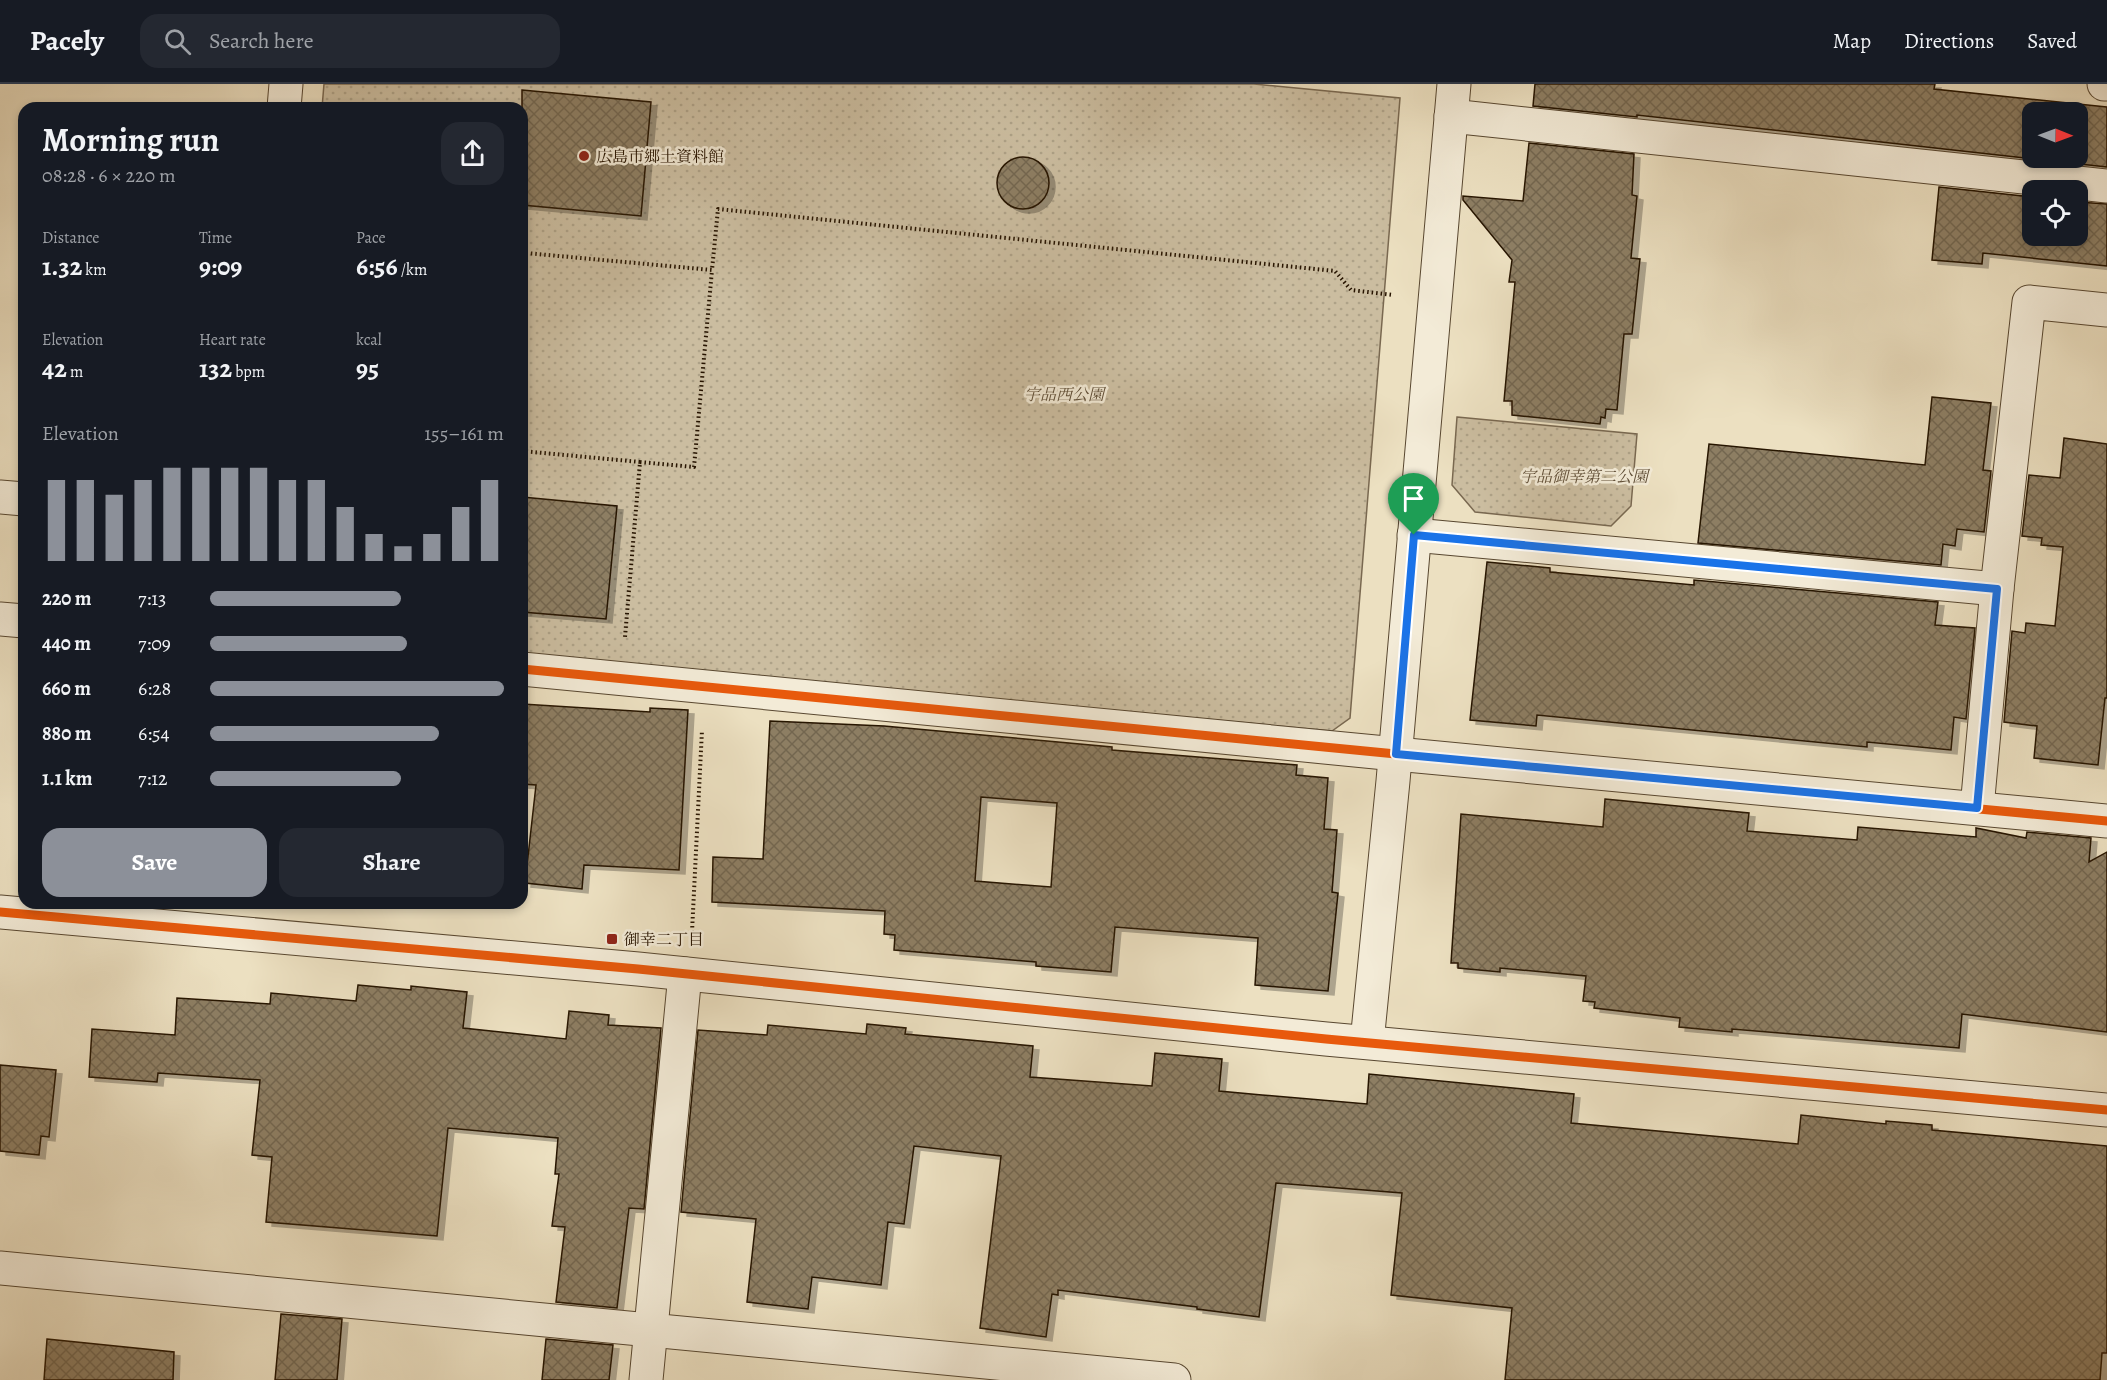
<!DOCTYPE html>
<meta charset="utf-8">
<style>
:root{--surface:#171b24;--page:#242831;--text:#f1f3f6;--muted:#9ea1a6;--line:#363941;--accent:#8c9099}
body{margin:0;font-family:Alegreya,"Noto Serif JP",serif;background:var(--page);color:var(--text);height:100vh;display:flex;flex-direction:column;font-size:22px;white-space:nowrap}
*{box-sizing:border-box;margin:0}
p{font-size:20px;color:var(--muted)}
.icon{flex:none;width:33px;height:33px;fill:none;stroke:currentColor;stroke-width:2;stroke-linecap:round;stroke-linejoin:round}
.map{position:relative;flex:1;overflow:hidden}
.side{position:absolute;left:18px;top:18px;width:510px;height:807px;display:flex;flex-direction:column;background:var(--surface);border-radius:18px;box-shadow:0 3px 9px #0003}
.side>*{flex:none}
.needle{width:39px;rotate:91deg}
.controls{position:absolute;left:2022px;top:18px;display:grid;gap:12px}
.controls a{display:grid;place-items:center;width:66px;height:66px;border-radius:12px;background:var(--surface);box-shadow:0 3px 9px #0003;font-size:30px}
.pin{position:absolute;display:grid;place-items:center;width:51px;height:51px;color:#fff;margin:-62px -26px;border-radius:50% 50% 50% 0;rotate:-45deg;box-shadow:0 0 6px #0007}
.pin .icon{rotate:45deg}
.round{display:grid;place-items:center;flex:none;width:63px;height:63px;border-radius:18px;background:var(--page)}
.summary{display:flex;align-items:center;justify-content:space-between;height:102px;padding:0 24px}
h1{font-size:33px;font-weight:600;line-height:45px}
.metrics{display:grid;grid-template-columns:repeat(3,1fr);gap:9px;height:102px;padding:6px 24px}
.metrics div{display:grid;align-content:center}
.metrics b{font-size:26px;font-weight:600}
.metrics small{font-size:16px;font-weight:400}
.metrics p{font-size:16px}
.chart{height:168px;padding:12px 24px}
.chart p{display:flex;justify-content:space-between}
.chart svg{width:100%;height:108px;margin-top:6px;stroke:var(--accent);stroke-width:6}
.button{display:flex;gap:12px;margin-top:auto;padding:12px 24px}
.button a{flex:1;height:69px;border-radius:18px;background:var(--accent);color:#fff;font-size:24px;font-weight:600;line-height:69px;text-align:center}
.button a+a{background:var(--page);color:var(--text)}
ul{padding:0 24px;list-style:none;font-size:20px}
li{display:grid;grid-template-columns:96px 72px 1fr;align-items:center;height:45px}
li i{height:15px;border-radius:8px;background:var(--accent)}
header{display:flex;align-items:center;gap:36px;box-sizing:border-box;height:84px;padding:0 30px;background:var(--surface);border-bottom:2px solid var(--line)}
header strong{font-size:28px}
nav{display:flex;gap:33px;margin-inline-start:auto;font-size:21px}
.search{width:420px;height:54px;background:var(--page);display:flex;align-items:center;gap:15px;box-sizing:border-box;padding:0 21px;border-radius:18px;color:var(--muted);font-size:22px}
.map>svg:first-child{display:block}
</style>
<header>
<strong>Pacely</strong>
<div class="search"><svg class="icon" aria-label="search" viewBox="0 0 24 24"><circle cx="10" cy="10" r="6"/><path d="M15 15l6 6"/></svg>Search here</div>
<nav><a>Map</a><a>Directions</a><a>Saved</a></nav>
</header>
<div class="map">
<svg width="2107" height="1296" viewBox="0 0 2107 1296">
<defs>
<pattern id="park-dots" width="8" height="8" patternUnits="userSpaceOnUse" patternTransform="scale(1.5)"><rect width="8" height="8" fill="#cbbda0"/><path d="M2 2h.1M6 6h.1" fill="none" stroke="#aea288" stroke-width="1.8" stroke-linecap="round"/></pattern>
<pattern id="building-cross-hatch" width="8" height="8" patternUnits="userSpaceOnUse" patternTransform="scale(1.5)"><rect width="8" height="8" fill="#8d7e64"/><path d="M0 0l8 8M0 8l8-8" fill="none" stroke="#736650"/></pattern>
<filter id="shadow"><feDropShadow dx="6" dy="4" stdDeviation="0" flood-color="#0004"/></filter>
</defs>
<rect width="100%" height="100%" fill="#ece0c1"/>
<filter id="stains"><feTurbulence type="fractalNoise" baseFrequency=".00333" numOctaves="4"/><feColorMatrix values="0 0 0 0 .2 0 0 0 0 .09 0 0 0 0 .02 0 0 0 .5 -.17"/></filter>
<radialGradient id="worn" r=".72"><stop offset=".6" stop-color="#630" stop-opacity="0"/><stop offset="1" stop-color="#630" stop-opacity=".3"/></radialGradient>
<g fill="url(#park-dots)" stroke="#796850" stroke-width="1.5">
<polygon points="324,0 1254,0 1400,14 1350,634 1332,647 522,571 522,24 322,24"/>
<polygon points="1457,333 1637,350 1631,422 1611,442 1475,428 1452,401"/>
</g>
<g fill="url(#building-cross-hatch)" stroke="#271400" stroke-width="1.5" fill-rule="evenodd" filter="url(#shadow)">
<path d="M1535,0h400l-1,5 173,18v60l-470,-52v2l-104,-11zM2032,28h46v46h-46z"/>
<polygon points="522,6 651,18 641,132 522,121"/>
<polygon points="1529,59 1634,70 1632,111 1637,112 1631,174 1640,175 1632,250 1624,250 1617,326 1606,325 1605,334 1601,333 1600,340 1512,331 1512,317 1504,317 1515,198 1509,198 1512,176 1463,116 1463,112 1523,117"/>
<circle cx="1023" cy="99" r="26"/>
<polygon points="1939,103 2032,113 2032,152 2078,152 2078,118 2107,120 2107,182 1983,169 1982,180 1932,176"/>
<polygon points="1932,313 1991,319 1983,386 1991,387 1984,448 1957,445 1955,462 1943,460 1941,481 1698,459 1709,360 1925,381"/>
<polygon points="2064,354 2107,360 2107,614 2105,614 2098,681 2034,674 2037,642 2004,638 2012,547 2025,549 2026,539 2055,542 2063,463 2041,461 2042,454 2022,452 2029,391 2060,394"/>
<polygon points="522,413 617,422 606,535 522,528"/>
<polygon points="1487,478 1550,484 1550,488 1694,501 1694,496 1938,518 1935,541 1975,544 1966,635 1954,633 1951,666 1867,658 1867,663 1537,631 1536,642 1470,636"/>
<polygon points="522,620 650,628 650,624 688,626 679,786 584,781 582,805 525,799 536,701 522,700"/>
<path d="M770,637l114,5 228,21v3l185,15 -1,10 32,3 -4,51 13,1 -5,62 6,1 -10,98 -73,-6 3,-47 -143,-11 -4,45 -75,-6v-4l-142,-12 1,-15 -11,-1 1,-23 -173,-9 1,-45 50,2zM981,713l76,6 -6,84 -76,-6z"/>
<polygon points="1605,715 1749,729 1747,747 1857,756 1858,743 1976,753 1976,744 2026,754 2027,748 2091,754 2089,778 2107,768 2107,948 1962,930 1959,964 1732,945 1732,948 1679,943 1680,934 1594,924 1595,918 1583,917 1586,892 1500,884 1500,888 1458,884 1458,879 1451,879 1461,730 1603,743"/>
<polygon points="358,901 411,906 411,902 467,908 463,944 566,955 569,927 609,931 608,941 661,944 644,1125 629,1124 617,1224 556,1218 565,1143 552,1142 559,1090 555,1090 558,1054 448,1044 437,1152 266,1138 272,1073 252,1071 260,996 158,989 157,998 89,993 92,945 175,951 177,914 270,920 271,909 356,917"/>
<polygon points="867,940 906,944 905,950 1033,962 1030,993 1152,1002 1155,969 1222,975 1219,1007 1262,1011 1367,1020 1369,990 1574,1010 1571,1039 1798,1060 1801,1031 1886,1040 1886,1037 1932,1041 1932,1046 2107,1062 2107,1269 2102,1269 2100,1296 1505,1296 1512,1224 1391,1211 1402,1109 1276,1099 1259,1233 1197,1225 1197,1223 1058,1206 1058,1211 1052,1210 1046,1253 980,1244 1001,1072 914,1062 904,1140 888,1138 881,1201 812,1193 808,1225 747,1218 756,1135 681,1128 698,946 767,951 768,941 866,950"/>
<polygon points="0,981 56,986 49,1053 41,1052 39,1071 0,1067"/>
<polygon points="281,1230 342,1235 337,1296 275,1296"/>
<polygon points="47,1255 174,1268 173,1296 44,1296"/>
<polygon points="546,1255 613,1261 609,1296 542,1296"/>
</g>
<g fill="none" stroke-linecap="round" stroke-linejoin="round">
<g stroke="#584730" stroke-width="35">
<g id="minor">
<polyline points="2104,0 2107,0"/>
<polyline points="284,24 286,0"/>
<polyline points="1451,32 2107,102"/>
<polyline points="0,413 24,415"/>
<polyline points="1414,451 1997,505"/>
<polyline points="0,535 24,537"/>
<polyline points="522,585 1396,670 2107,737"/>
<polyline points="1977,724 1997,505 2029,218 2107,226"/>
<polyline points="0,828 638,885 1326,955 2107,1026"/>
<polyline points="1367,958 1393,697 1454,0"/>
<polyline points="0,1184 1174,1296"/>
<polyline points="646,1296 685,890"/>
</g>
</g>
<g stroke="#271400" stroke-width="4" stroke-dasharray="1.5 3" stroke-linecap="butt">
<polyline points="522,209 526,169 712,186 718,125 1335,187 1351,206 1393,211"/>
<polyline points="522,367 640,378 625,553"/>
<polyline points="640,378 694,383 712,186"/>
<polyline points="692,848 702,646"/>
</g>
<use href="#minor" stroke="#f3ebd7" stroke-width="33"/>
<g stroke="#f3ebd7" stroke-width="13">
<g id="cycleway">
<polyline points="522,585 1396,670 2107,737"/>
<polyline points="0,828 638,885 1326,955 2107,1026"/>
</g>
</g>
<use href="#cycleway" stroke="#e8590c" stroke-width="9"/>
</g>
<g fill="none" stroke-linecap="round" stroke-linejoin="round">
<g stroke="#fff" stroke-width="12">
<polygon id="route" points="1414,451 1997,505 1977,724 1396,670"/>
</g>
<use href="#route" stroke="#1a73e8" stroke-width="8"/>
</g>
<g fill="#8f2418" stroke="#f3ebd7" stroke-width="2">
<circle cx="584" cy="72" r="6"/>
<rect x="606" y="849" width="12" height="12" rx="3"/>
</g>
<g text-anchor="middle" stroke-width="5" stroke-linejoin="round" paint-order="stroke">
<g font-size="16" fill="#271400" stroke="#f3ebd7" text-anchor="start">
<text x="596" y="78">広島市郷土資料館</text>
<text x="624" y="861">御幸二丁目</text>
</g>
<g font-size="16" font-style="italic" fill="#604f38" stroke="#f3ebd7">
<text x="1064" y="316">宇品西公園</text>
<text x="1584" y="398">宇品御幸第二公園</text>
</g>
</g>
<rect width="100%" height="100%" filter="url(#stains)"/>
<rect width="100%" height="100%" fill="url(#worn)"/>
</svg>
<div class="controls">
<a><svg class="needle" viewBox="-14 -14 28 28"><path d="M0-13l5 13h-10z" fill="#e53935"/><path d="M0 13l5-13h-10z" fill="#9ea1a6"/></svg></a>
<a><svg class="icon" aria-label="locate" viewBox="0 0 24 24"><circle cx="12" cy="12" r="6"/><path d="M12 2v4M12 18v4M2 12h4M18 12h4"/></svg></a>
</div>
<div class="pin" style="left:1414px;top:451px;background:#1e9e55"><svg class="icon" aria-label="arrive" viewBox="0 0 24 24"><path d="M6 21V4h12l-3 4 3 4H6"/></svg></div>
<section class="side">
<div class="summary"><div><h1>Morning run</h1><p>08:28 · 6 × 220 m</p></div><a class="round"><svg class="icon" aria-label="share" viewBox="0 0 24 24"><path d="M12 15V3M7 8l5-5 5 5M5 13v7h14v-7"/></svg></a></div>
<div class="metrics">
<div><p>Distance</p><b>1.32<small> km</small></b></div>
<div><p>Time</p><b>9:09</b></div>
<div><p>Pace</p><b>6:56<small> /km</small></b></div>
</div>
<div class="metrics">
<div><p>Elevation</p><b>42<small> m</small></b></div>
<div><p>Heart rate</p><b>132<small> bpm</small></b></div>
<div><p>kcal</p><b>95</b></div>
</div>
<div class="chart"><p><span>Elevation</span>155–161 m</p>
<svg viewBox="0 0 160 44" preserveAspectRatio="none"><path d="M5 44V11M15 44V11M25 44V17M35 44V11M45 44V6M55 44V6M65 44V6M75 44V6M85 44V11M95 44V11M105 44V22M115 44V33M125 44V38M135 44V33M145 44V22M155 44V11"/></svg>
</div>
<ul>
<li><b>220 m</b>7:13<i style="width:65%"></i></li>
<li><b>440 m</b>7:09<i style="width:67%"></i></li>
<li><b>660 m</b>6:28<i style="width:100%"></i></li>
<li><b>880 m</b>6:54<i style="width:78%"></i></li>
<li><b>1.1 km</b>7:12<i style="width:65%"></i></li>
</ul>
<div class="button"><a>Save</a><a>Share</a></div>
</section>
</div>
